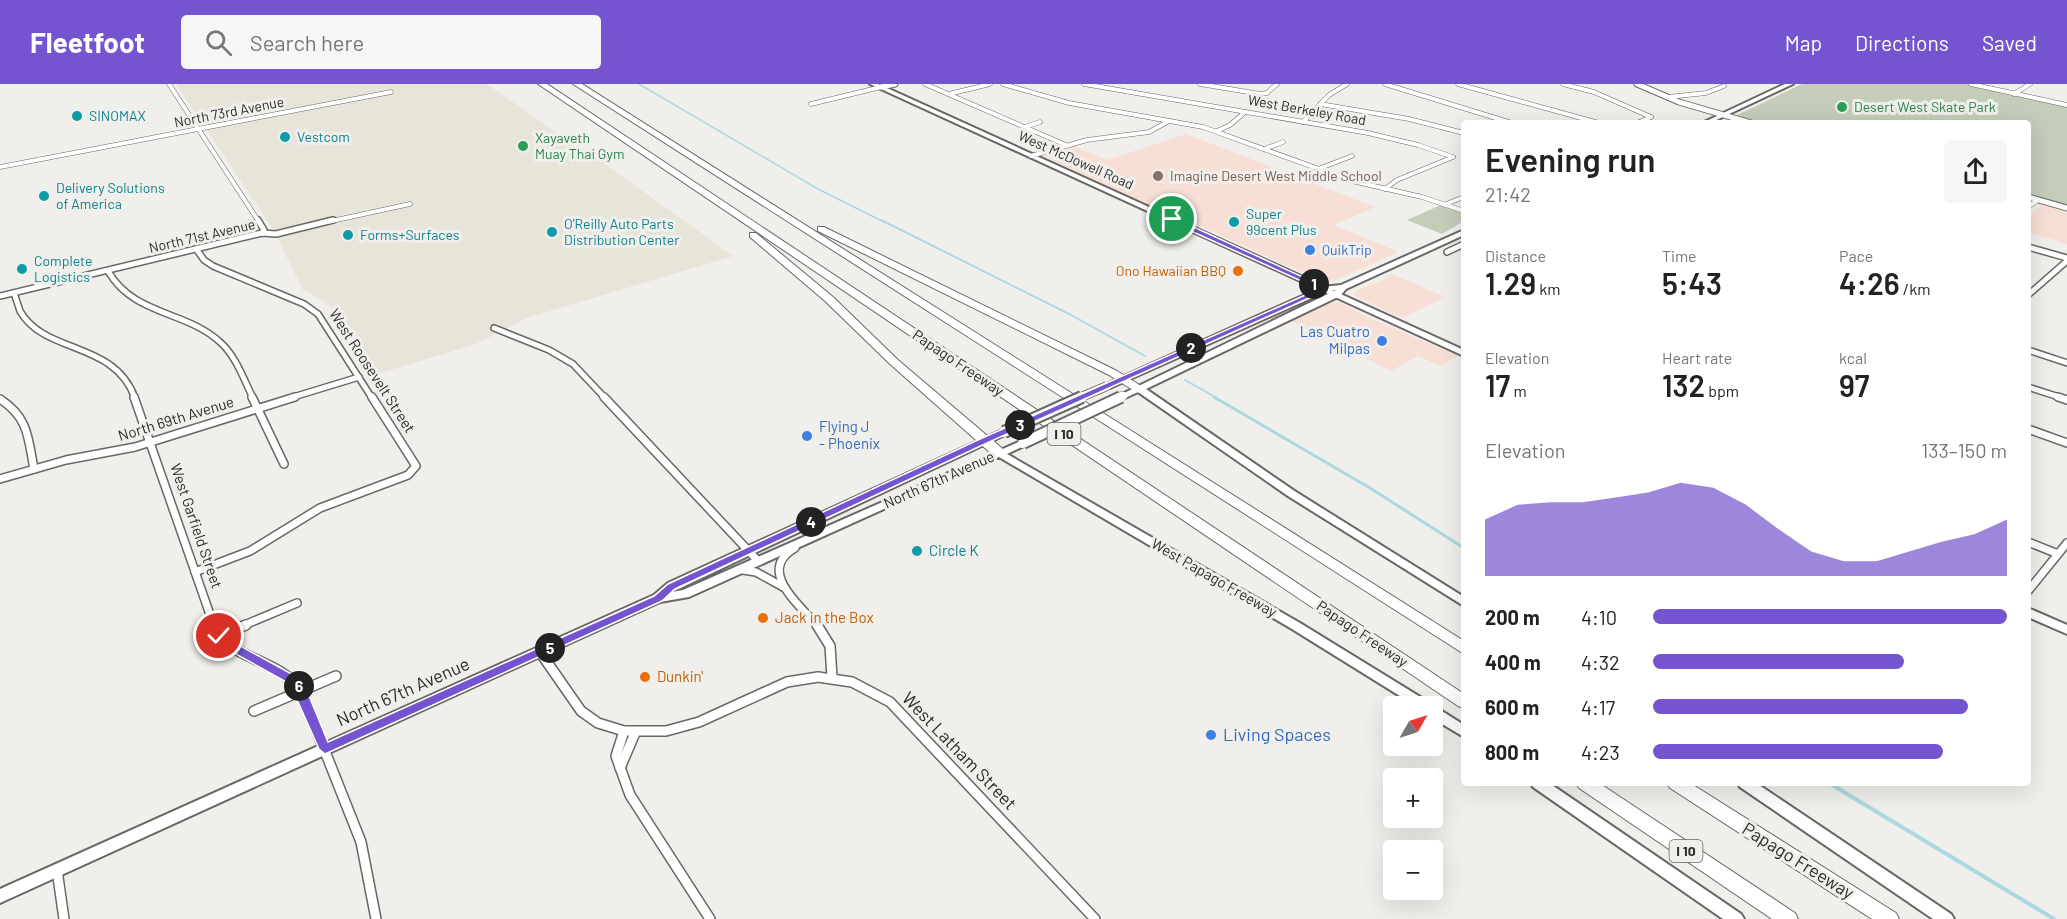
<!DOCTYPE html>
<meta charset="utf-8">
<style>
:root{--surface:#fff;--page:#f6f6f6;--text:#222;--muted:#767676;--accent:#7455cf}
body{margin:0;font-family:Barlow,sans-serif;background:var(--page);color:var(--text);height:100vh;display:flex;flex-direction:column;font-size:22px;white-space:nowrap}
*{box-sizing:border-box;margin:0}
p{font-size:20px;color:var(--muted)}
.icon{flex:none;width:33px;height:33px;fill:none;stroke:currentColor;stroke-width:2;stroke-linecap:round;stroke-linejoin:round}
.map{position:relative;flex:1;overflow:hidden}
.side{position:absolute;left:1461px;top:36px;width:570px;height:666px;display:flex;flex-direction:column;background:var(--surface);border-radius:6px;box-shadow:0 6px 24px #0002}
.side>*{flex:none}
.needle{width:39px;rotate:51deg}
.fabs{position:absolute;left:1383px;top:612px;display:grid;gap:12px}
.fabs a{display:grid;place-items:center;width:60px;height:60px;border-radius:6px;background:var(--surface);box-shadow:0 6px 24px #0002;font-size:30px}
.pin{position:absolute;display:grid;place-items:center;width:51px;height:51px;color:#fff;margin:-26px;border:3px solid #fff;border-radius:50%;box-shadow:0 2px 6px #0007}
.km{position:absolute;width:30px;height:30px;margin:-15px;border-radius:50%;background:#222;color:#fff;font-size:16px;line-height:30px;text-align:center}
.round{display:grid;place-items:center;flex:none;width:63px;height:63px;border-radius:6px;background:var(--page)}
.headline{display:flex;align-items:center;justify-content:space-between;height:102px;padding:0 24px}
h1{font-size:33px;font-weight:600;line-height:45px}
.figures{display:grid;grid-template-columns:repeat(3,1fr);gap:9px;height:102px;padding:6px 24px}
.figures div{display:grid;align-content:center}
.figures b{font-size:30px;font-weight:600}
.figures small{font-size:16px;font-weight:400}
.figures p{font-size:16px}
.chart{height:168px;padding:12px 24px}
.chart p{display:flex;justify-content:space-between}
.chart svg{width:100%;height:108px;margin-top:6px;fill:var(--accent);opacity:.7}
ul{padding:0 24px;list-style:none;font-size:20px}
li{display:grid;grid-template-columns:96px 72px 1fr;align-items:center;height:45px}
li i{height:15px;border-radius:8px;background:var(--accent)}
header{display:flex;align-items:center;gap:36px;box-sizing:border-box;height:84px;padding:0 30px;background:var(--accent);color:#fff}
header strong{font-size:28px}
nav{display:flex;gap:33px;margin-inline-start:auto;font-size:21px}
.search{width:420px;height:54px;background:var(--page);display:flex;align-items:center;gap:15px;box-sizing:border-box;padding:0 21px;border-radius:6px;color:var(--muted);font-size:22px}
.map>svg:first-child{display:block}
</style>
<header>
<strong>Fleetfoot</strong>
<div class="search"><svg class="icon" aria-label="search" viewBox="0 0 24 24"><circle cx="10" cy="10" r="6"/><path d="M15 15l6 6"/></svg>Search here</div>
<nav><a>Map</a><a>Directions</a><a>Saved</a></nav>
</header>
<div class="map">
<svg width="2067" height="835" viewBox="0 0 2067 835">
<rect width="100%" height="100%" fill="#f0efeb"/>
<g fill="#f7dfd5">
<polygon points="1186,50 1375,123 1334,141 1399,168 1336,196 1326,197 1287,182 1188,136 1149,121 1042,71 1072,61 1107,76"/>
<polygon points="2043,121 2067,126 2067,160 2028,148 2028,131"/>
<polygon points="1392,190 1445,213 1402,234 1353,211 1355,207 1383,196"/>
<polygon points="1330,218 1342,219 1365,232 1458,272 1440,282 1418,272 1391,287 1291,237"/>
</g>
<polygon fill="#e7e4d9" points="176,0 487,0 587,70 591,70 733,172 527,234 476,260 377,290 333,225 323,217 303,206 274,147"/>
<g fill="#c3cdb9">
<polygon points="1802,0 1966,0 2067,22 2067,122 2028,111 2028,39 1757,39 1735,32"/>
<polygon points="1441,121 1464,130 1464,137 1442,150 1407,136"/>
</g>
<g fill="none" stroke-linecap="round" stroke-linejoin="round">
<polyline stroke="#acd9e1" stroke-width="1.5" points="639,0 818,105 884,138"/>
<g stroke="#acd9e1" stroke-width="2">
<polyline points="881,136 1071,231 1145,272"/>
<polyline points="1185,296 1217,314"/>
</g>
<polyline stroke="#acd9e1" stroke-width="3" points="1214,313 1370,404 1464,464"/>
<polyline stroke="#acd9e1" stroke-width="4" points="1829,699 2054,835"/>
<g stroke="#696865" stroke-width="5">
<g id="minor-far3">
<polyline points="169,0 259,138"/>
<polyline points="925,0 1066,61"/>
<polyline points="1003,0 1069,19 1203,43 1352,97 1422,113 1464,127"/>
<polyline points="1084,0 1368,49 1418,61 1453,73"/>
<polyline points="1200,0 1260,10 1267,9 1277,0"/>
<polyline points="1385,0 1512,39"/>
<polyline points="1458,0 1599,39"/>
<polyline points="1563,0 1594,8 1651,33"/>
<polyline points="1971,0 2067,21"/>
<polyline points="949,10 990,0"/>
<polyline points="2014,10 2030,0"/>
<polyline points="1668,13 1706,9 1724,2"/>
<polyline points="811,20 881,3"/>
<polyline points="1320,20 1409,35 1464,49"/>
<polyline points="1303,38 1329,11 1347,0"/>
<polyline points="1637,39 1651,33"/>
<polyline points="1726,39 1729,38"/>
<polyline points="1025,43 1040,38"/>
<polyline points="1217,47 1230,41 1245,28"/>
<polyline points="1264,65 1283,58"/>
<polyline points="1031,72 1087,56 1149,48 1169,37"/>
<polyline points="0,83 391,8"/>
<polyline points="1318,85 1352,72"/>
<polyline points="1385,105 1397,96 1453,73"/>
<polyline points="1446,120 1464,113"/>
<polyline points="2028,123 2038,116"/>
<polyline points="327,138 410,120"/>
</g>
</g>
<g stroke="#696865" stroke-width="8">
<g id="minor-far2">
<polyline points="258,136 264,146 262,149"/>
<polyline points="2028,163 2067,174"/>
<polyline points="197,166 204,176 213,182 304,220 318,230 372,314"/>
<polyline points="1447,168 1464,160"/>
<path d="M108,187c26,45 77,39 112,71 16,14 24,38 33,56"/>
<path d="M14,209c2,6 4,12 6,18 25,44 94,29 115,87"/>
<polyline points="2028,211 2067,177"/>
<polyline points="0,212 262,149 276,150 333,136"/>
<polyline points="494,244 549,266 573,280 605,314"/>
<polyline points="2028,266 2067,279"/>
<polyline points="2028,303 2062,314"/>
<polyline points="290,314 359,293"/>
</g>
</g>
<g stroke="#696865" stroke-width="10">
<g id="minor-far1">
<polyline points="134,313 214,542"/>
<polyline points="252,313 284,380"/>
<polyline points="604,313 758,477"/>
<polyline points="2058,313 2067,316"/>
<path d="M0,315c29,19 28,39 34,70"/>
<polyline points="2028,345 2067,359"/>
<polyline points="0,395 66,376 135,363 295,313"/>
<polyline points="2028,458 2058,470"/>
<path d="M795,464c-39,22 4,57 23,78"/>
<polyline points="743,486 756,488 785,504"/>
<polyline points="195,488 250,467 320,424 408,391 416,382 372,313"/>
<polyline points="2028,507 2067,459"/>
<polyline points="242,542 297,519"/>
</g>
</g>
<g stroke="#696865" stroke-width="12">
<g id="minor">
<path d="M214,541c12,35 64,32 87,66l60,151 15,77"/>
<polyline points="817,541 830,562 832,593"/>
<polyline points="219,552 246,541"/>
<polyline points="540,568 581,627 598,639 624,647 666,647 699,638 787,598 818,593 852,598 890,618 1095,835"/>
<polyline points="254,627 336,592"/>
<polyline points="624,647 616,672 630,711 710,835"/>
<polyline points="620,684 635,649"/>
<polyline points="57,786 64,835"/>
</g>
</g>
<g stroke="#696865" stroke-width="7">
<g id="tertiary">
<polyline points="1637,0 1679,18 1751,39"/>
<polyline points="881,3 895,0"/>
<polyline points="2028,113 2067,124"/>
</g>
</g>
<g stroke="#696865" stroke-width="4">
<g id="secondary">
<polygon points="1785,0 1793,0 1710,39 1702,39"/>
<polygon points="1464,146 1464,151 1346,205 1340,212 1146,305 1296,408 1464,513 1464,522 1288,412 1138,308 1123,315 1118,312 1336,206 1327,207 1110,304 1104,304 1102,302 1322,203 1341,201"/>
<polygon points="1004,345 1009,348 1007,350 672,508 683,506 1023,356 1028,359 1026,361 1007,370 1300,539 1430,619 1431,622 1432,622 1437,624 1464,641 1464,653 1432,634 1432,622 1416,622 1292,545 999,373 689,513 660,518 0,819 0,805 654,511 668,499"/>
<polygon points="1531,699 1549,699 1741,830 1744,835 1723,835 1533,703"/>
<polygon points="1738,699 1756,699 1951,830 1954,835 1933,835 1740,703"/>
</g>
</g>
<g stroke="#696865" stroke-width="4">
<g id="primary">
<polygon points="870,0 878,0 1464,266 1464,272"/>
<polygon points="2028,524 2067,541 2067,550 2028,533"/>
</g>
</g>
<g stroke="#696865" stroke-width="2">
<g id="motorway">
<polygon points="538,0 547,0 1464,610 1464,624 1458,622"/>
<polygon points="573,0 582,0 1464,557 1464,570"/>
<polygon points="818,143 824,143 1117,287 1146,305 1140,309 1136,308 1109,291 818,147"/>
<polygon points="750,149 756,149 833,213 898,276 1004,366 1005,369 1004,372 994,372 890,280 825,217 750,153"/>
<polygon points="1576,699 1599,699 1795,829 1798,835 1772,835 1579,704"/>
<polygon points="1667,699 1690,699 1896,829 1899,835 1872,835 1670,704"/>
</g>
</g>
<use href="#minor-far3" stroke="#fff" stroke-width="4"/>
<use href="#minor-far2" stroke="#fff" stroke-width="5"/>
<use href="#minor-far1" stroke="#fff" stroke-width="7"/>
<use href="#minor" stroke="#fff" stroke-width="9"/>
<use href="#tertiary" stroke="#fff" stroke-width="5"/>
<use href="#secondary" fill="#fff" fill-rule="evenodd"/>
<use href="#primary" fill="#fff" fill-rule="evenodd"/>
<use href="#motorway" fill="#fff" fill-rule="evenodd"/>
<g stroke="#696865" stroke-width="10" stroke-linecap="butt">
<g id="secondary-bridge-far1">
<polyline points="1079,314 1107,302"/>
<polyline points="1118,314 1123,312"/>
</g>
</g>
<g stroke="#696865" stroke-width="14" stroke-linecap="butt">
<g id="secondary-bridge">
<polyline points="1004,348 1082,313"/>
<polyline points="1023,359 1121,313"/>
</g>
</g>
<use href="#secondary-bridge-far1" stroke="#fff" stroke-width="8"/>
<use href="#secondary-bridge" stroke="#fff" stroke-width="10"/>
</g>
<polygon fill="#7455cf" stroke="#fff" stroke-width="1.5" points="1169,134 1174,134 1329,205 987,359 675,505 662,517 325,670 319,665 290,600 225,564 213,552 215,549 223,549 233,558 299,594 307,607 328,658 654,512 668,500 980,355 1319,205 1169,137"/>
<g fill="#2e9e5b" stroke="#f0efeb" stroke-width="2">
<circle cx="1842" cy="23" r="6"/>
<circle cx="523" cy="62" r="6"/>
</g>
<g fill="#0f9aa8" stroke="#f0efeb" stroke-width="2">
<circle cx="77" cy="32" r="6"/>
<circle cx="285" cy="53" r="6"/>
<circle cx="44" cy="112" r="6"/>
<circle cx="1234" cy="138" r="6"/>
<circle cx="552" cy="148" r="6"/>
<circle cx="348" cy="151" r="6"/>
<circle cx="22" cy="185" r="6"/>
<circle cx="917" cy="467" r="6"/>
</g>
<circle fill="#8d6e63" stroke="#f0efeb" stroke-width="2" cx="1158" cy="92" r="6"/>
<g fill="#3f7fe0" stroke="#f0efeb" stroke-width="2">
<circle cx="1310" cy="166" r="6"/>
<circle cx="1382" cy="257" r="6"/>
<circle cx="807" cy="352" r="6"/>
<circle cx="1211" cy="651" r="6"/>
</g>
<g fill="#e8710a" stroke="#f0efeb" stroke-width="2">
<circle cx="1238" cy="187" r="6"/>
<circle cx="763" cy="534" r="6"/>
<circle cx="645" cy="593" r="6"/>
</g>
<g text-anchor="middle" stroke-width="6" stroke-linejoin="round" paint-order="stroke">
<g font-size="14" fill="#27864d" stroke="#f0efeb" text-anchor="start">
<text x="1854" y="28">Desert West Skate Park</text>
<text x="535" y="59">Xayaveth<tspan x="535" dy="16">Muay Thai Gym</tspan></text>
</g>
<g font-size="14" fill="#2c2c2a" stroke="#f0efeb">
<text transform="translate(1307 26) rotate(10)" y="5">West Berkeley Road</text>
<text transform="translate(229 28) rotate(-11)" y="5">North 73rd Avenue</text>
<text transform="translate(1076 76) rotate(24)" y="5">West McDowell Road</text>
<text transform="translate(202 152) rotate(-13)" y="5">North 71st Avenue</text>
</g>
<g font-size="14" fill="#0d838f" stroke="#f0efeb" text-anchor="start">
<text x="89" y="37">SINOMAX</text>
<text x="297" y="58">Vestcom</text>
<text x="56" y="109">Delivery Solutions<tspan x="56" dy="16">of America</tspan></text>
<text x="1246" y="135">Super<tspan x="1246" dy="16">99cent Plus</tspan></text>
<text x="564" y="145">O'Reilly Auto Parts<tspan x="564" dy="16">Distribution Center</tspan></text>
<text x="360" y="156">Forms+Surfaces</text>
<text x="34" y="182">Complete<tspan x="34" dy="16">Logistics</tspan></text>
</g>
<g font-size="14" fill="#785e54" stroke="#f0efeb" text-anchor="start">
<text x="1170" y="97">Imagine Desert West Middle School</text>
</g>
<g font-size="14" fill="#366cbe" stroke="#f0efeb" text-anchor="start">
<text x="1322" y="171">QuikTrip</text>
</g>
<g font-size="14" fill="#c56008" stroke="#f0efeb" text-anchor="end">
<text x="1226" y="192">Ono Hawaiian BBQ</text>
</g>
<g fill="#f0efeb" stroke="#676664" stroke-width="1.5">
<rect x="1047.5" y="339" width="33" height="22" rx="4.5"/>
<rect x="1669.5" y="756" width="33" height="22" rx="4.5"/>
</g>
<g font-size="14" font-weight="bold" fill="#2c2c2a">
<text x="1064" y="355">I 10</text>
<text x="1686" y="772">I 10</text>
</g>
<g font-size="15" fill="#366cbe" stroke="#f0efeb" text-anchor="end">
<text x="1370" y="253">Las Cuatro<tspan x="1370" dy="17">Milpas</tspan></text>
<text x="819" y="348" text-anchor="start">Flying J<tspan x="819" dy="17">- Phoenix</tspan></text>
</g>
<g font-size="15" fill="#2c2c2a" stroke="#f0efeb">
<text transform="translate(958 279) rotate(34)" y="5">Papago Freeway</text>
<text transform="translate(372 287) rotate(57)" y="5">West Roosevelt Street</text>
<text transform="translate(176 335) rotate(-17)" y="5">North 69th Avenue</text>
<text transform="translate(939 396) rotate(-24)" y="5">North 67th Avenue</text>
<text transform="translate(196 442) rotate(71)" y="5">West Garfield Street</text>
<text transform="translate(1214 494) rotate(30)" y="5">West Papago Freeway</text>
<text transform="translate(1362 550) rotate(34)" y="5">Papago Freeway</text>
</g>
<g font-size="15" fill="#0d838f" stroke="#f0efeb" text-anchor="start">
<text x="929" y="472">Circle K</text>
</g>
<g font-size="15" fill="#c56008" stroke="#f0efeb" text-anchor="start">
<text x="775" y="539">Jack in the Box</text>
<text x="657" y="598">Dunkin'</text>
</g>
<g font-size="18" fill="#2c2c2a" stroke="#f0efeb">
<text transform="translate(403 608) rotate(-24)" y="6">North 67th Avenue</text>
<text transform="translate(959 667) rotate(46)" y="6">West Latham Street</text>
<text transform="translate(1798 777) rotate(32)" y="6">Papago Freeway</text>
</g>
<g font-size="18" fill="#366cbe" stroke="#f0efeb" text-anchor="start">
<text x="1223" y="657">Living Spaces</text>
</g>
</g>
</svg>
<div class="fabs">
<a><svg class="needle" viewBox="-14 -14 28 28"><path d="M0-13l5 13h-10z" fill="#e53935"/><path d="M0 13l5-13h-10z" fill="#767676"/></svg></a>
<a>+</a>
<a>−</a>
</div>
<div class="pin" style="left:1172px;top:135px;background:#1e9e55"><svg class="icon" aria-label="arrive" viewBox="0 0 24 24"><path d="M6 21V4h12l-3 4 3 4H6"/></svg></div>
<div class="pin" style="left:219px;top:552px;background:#d93025"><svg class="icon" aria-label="check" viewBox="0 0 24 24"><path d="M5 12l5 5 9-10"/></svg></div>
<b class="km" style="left:1314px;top:200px">1</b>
<b class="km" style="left:1191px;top:264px">2</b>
<b class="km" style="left:1020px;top:341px">3</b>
<b class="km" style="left:811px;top:438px">4</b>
<b class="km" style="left:550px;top:564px">5</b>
<b class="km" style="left:299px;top:602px">6</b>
<section class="side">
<div class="headline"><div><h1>Evening run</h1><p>21:42</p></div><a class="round"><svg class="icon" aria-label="share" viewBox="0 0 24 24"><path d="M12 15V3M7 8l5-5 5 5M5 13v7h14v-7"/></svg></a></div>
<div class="figures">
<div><p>Distance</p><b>1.29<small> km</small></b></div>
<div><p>Time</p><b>5:43</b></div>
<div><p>Pace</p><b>4:26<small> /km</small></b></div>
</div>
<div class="figures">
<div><p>Elevation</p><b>17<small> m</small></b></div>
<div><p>Heart rate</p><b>132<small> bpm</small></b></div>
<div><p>kcal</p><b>97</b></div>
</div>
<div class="chart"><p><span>Elevation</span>133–150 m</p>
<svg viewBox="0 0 160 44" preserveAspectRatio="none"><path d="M0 44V21L10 15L20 14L30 14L40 12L50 10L60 6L70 8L80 15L90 25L100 34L110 38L120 38L130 34L140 30L150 27L160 21V44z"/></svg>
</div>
<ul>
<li><b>200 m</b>4:10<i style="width:100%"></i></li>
<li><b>400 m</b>4:32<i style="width:71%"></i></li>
<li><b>600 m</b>4:17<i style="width:89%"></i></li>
<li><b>800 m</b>4:23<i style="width:82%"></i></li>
</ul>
</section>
</div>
